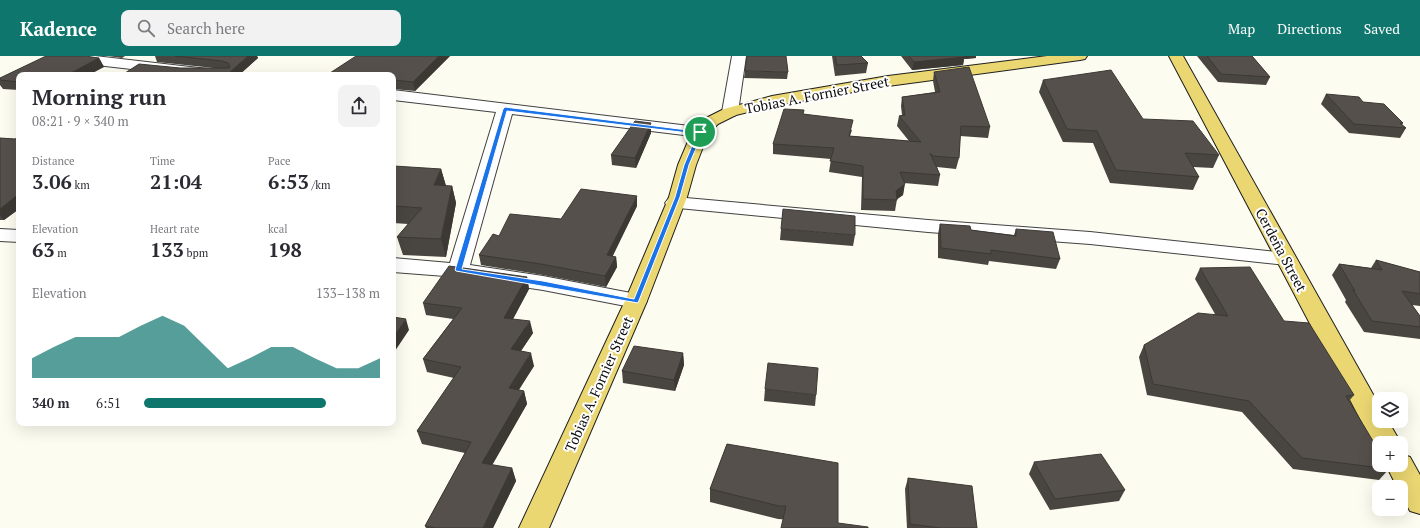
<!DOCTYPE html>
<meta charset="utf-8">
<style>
:root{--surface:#fff;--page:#f2f2f3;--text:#2b2b33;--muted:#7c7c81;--accent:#0f766e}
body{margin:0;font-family:"PT Serif",serif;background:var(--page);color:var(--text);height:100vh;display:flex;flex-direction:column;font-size:15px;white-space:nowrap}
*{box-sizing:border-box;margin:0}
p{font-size:13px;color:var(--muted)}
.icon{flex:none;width:22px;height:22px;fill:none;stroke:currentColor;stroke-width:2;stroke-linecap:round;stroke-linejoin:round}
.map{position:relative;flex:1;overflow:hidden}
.drawer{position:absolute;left:16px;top:16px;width:380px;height:354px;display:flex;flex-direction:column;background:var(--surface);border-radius:8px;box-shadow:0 4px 16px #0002}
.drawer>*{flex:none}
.tools{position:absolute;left:1372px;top:336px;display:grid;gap:8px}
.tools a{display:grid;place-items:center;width:36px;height:36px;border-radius:8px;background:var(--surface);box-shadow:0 4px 16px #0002;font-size:20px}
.pin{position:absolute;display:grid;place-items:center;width:34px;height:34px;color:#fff;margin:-17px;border:2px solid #fff;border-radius:50%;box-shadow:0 1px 4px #0007}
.round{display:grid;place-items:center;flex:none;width:42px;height:42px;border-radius:8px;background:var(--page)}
.overview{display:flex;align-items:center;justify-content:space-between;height:68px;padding:0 16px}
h1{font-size:22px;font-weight:700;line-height:30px}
.figures{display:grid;grid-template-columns:repeat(3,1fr);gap:6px;height:68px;padding:4px 16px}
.figures div{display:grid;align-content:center}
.figures b{font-size:20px;font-weight:700}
.figures small{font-size:11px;font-weight:400}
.figures p{font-size:11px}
.chart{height:112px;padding:8px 16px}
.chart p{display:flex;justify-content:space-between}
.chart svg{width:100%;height:72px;margin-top:4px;fill:var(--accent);opacity:.7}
ul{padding:0 16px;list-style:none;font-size:13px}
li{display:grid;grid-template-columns:64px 48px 1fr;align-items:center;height:30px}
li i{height:10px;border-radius:5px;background:var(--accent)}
header{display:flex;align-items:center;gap:24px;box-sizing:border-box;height:56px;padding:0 20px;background:var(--accent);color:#fff}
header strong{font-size:19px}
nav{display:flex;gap:22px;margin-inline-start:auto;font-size:14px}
.search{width:280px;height:36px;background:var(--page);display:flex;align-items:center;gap:10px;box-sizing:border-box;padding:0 14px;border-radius:8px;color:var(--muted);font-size:15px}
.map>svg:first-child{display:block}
</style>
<header>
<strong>Kadence</strong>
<div class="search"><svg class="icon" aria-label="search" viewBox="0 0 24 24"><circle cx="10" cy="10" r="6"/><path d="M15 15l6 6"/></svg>Search here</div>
<nav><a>Map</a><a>Directions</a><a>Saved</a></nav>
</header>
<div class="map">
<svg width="1420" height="472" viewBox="0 0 1420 472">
<rect width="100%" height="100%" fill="#fdfcf0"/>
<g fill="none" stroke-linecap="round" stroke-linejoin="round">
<g stroke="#414141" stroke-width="2">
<g id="minor">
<polygon points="63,0 95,0 225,15 230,16 232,19 184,19 105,10 70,4 65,3"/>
<polygon points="732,0 746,0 738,56 736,59 730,61 724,59 722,56"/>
<polygon points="393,34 706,72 708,76 706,80 700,81 512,58 470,209 543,220 636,238 644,240 647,245 644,250 636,252 543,234 458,221 393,216 393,202 450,207 496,56 393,44"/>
<polygon points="675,141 928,164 1090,176 1286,197 1293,198 1296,203 1293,208 1286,209 1090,188 928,176 668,151 665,147 668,143"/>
<polygon points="0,173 19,174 19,186 0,185"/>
</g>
</g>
<g stroke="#1f1f1f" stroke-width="2">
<g id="major">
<polygon points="1047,0 1087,0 1085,3 1080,4 888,30 773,50 736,59 718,68 708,78 696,109 687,141 647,245 549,472 519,472 625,245 669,141 678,109 692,76 706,62 724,53 772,40 888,20"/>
<polygon points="1169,0 1183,0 1379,349 1379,365 1388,365 1401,387 1379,387 1379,395 1377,395"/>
<polygon points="1401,398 1410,401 1420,419 1420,458 1410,455 1401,438 1401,431 1397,431 1386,409 1401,409"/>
</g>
</g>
<use href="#minor" fill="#fff" fill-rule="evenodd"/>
<use href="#major" fill="#ebd772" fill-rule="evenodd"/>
</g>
<g fill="#494540">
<polygon points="108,0 125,0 122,2"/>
<polygon points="155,0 257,0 258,2 239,19 122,19 180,12 214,12 157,6"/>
<polygon points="450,0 415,35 393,33 393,19 331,19 330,17"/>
<polygon points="832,0 861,0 868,7 866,17 835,20"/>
<polygon points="901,0 976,0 976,2 964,3 963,9 912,14"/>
<polygon points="1197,0 1252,0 1270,21 1266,29 1218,26"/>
<polygon points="99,2 104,11 19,19 19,34 3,33 0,29 0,22"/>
<polygon points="745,15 788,16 787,23 744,22"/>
<polygon points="934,16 990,71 988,82 960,80 959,102 956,113 937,111 940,119 938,130 904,127 903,139 897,143 895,155 861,154 862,121 829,116 831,103 773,98 773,88 804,58 852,74 850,80 909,85 897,70 899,60 902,59 901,50 902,41 935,36 933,25"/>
<polygon points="1043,24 1219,99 1213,112 1193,111 1199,121 1193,134 1110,127 1093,87 1063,86 1039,36"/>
<polygon points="1326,38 1363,46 1403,67 1402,69 1406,72 1400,82 1349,77 1321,48"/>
<polygon points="651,67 651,77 636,112 612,109 611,99"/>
<polygon points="19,81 19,153 4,164 0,164 0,82 15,83"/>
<polygon points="393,112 441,113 446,130 452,130 456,147 446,201 403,199 397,181 408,168 393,167"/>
<polygon points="637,150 612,200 616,201 617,211 606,231 543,219 481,209 479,199 499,180 561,163"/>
<polygon points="940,168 971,174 1014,179 1016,173 1060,203 1056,213 989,205 988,209 938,202 938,178"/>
<polygon points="781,173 855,179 853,190 780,184"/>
<polygon points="1376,204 1420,216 1420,250 1412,249 1420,260 1420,283 1364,276 1345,246 1346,244 1332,219 1339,208 1371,212"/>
<polygon points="1200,212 1284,265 1354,339 1349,345 1389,413 1379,424 1293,413 1242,356 1147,339 1139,301 1144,289 1215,258 1195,223"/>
<polygon points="527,221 529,233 513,263 533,277 521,295 534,310 518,334 524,335 527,348 492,409 512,412 516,425 493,472 426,472 425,470 465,397 422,388 417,375 454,322 427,316 423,303 453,263 426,259 423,247"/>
<polygon points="683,297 684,309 675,335 623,327 622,315"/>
<polygon points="765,333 816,339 815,350 764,345"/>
<polygon points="316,367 329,367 328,368"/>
<polygon points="727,388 838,467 778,463 710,446 710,433"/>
<polygon points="1034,406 1125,434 1119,445 1050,454 1029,418"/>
<polygon points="908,422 977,472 907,472 905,433"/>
</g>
<g fill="#3c3834">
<polygon points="248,0 257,0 258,2 239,19 227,19"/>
<polygon points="439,0 450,0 415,35 413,26"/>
<polygon points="962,0 976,0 976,2 964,3 963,9 912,14 914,6"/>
<polygon points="99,2 104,11 89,19 67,19"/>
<polygon points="651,67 651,77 636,112 635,102"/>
<polygon points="441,113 446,130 434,129"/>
<polygon points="905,128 903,139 896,144 896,135"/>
<polygon points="452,130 456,147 446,201 441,183"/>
<polygon points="19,138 19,153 4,164 0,159 0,153"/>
<polygon points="637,140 637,150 608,210 607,199"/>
<polygon points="616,201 617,211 606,231 605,220"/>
<polygon points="527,221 529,233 507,274 504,262"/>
<polygon points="406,263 409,274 393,298 393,281"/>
<polygon points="530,265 533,277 514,305 511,293"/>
<polygon points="531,297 534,310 512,345 509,332"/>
<polygon points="683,297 684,309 675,335 674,324"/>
<polygon points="524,335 527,348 486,420 482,407"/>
<polygon points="512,412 516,425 493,472 483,472"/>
</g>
<g fill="#55504b" stroke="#3c3834">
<polygon points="46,0 85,0 99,2 67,19 19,19 19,26 0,24 0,22"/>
<polygon points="175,0 248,0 227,19 122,19 139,8 180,12 229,12 230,11 228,7 222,5"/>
<polygon points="356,0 439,0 413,26 393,24 393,19 347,19 330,17"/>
<polygon points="747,0 786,0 788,16 745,15"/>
<polygon points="835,0 861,0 868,7 837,9"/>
<polygon points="909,0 965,0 965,1 914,6"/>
<polygon points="1207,0 1252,0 1270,21 1221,18"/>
<polygon points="969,11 990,71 961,70 959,102 933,100 930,97 940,119 900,116 905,128 896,135 897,144 863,143 863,110 830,105 834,92 773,88 784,53 804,54 803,58 853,64 849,80 921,86 899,60 905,59 902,41 940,36 934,16"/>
<polygon points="1111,14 1143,63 1193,65 1219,99 1185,97 1199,121 1116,114 1097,75 1067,73 1043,24"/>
<polygon points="1326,38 1359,41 1363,46 1384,48 1403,67 1400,67 1406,72 1354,68"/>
<polygon points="635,65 651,67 635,102 611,99"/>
<polygon points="19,81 19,138 0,153 0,82 15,83"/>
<polygon points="394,110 441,113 434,129 452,130 441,183 397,181 422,152 393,150 393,112"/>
<polygon points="581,133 637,140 607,199 616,201 605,220 541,208 479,199 493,178 499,180 510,158 561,163"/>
<polygon points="783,153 855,160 855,179 781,173"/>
<polygon points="940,168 970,170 971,174 1016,180 1016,173 1053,176 1060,203 991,194 991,198 941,192"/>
<polygon points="1376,204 1420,216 1420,238 1402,235 1420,260 1420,271 1372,265 1353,234 1355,235 1339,208 1382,214"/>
<polygon points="449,210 527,221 504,262 530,265 511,293 531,297 509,332 524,335 482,407 512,412 483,472 436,472 425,470 471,386 417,375 461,311 423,303 462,252 423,247"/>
<polygon points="1250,211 1284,265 1309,267 1354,339 1346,340 1379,395 1379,409 1387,409 1389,413 1302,402 1249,345 1153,328 1144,289 1198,257 1228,260 1200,212"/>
<polygon points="393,261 406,263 393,281"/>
<polygon points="634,290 683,297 674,324 622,315"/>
<polygon points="768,307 818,312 816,339 765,333"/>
<polygon points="727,388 838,407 838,467 868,471 868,472 781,472 786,450 779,450 710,433"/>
<polygon points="1101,398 1125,434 1055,443 1034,406"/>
<polygon points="908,422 972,430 977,472 940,472 910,468"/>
</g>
<path fill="#1a73e8" stroke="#fff" fill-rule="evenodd" d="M505,51l198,25 -14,33 -9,32 -42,106 -182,-32 -1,-1 48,-161zM507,55l190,23 -13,31 -9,32 -41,102 -91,-18 -81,-12z"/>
<g text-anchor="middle" stroke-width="4" stroke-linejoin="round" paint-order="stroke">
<g font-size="14" fill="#0e0e0e" stroke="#fff">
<text transform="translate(817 39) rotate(-11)" y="5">Tobias A. Fornier Street</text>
<text transform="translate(1281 194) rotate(62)" y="5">Cerdeña Street</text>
<text transform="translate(599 328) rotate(-66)" y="5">Tobias A. Fornier Street</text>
</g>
</g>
</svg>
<div class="tools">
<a><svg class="icon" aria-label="layers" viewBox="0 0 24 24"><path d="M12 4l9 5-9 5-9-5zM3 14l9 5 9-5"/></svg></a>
<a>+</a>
<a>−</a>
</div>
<div class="pin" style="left:700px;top:76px;background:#1e9e55"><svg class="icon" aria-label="arrive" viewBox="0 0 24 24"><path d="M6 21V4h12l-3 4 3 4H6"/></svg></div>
<section class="drawer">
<div class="overview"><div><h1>Morning run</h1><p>08:21 · 9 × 340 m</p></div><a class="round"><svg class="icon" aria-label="share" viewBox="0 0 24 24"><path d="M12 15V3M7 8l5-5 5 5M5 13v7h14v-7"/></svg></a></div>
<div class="figures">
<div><p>Distance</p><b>3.06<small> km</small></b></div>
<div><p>Time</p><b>21:04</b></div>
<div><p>Pace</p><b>6:53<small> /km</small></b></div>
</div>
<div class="figures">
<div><p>Elevation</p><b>63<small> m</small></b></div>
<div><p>Heart rate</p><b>133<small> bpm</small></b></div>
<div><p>kcal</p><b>198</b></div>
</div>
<div class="chart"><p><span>Elevation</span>133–138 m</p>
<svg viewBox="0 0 160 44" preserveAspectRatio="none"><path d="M0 44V32L10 25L20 19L30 19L40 19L50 12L60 6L70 12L80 25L90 38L100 32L110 25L120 25L130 32L140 38L150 38L160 32V44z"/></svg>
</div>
<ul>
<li><b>340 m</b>6:51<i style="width:77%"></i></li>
</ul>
</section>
</div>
